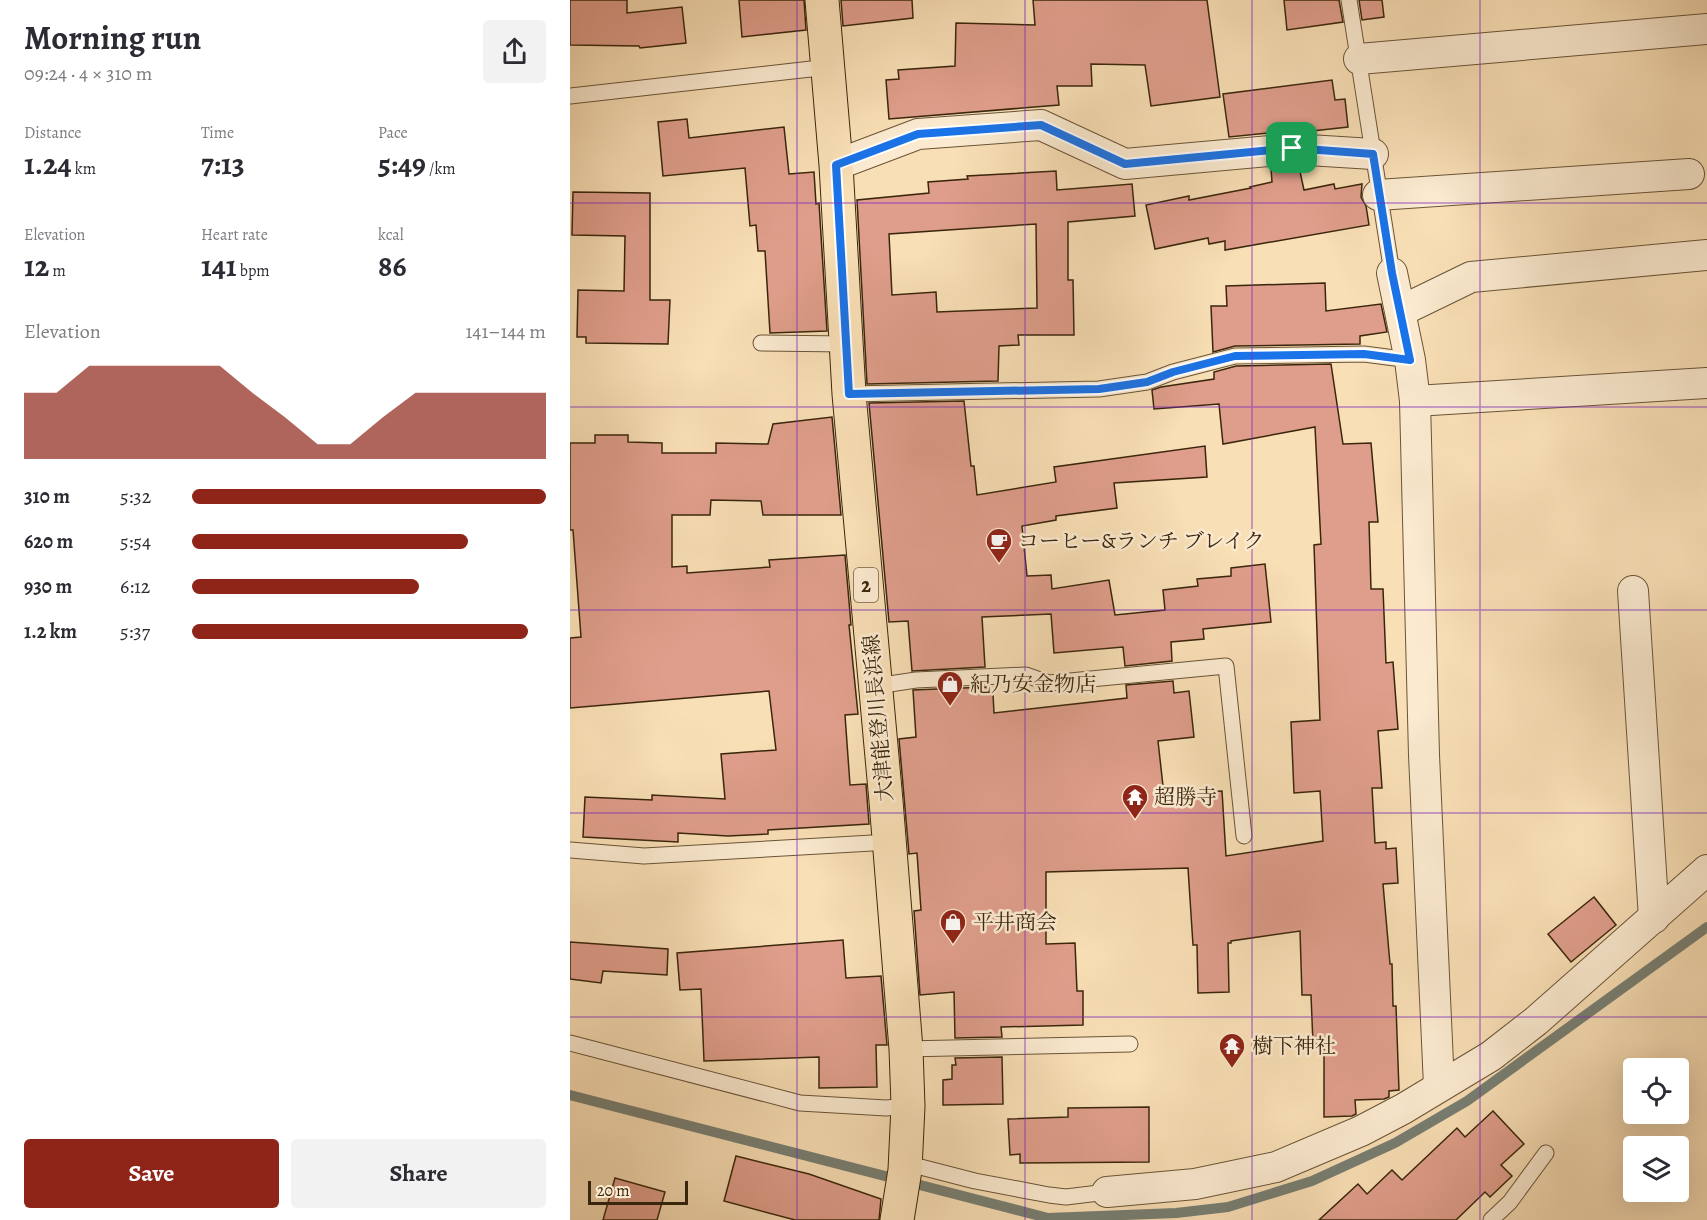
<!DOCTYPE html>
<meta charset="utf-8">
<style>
:root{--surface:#fff;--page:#f2f2f3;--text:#2b2b33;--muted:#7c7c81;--accent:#8f2418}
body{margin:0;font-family:Alegreya,"Noto Serif JP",serif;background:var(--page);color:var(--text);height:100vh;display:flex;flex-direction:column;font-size:22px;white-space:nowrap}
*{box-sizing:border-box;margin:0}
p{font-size:20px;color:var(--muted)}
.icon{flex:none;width:33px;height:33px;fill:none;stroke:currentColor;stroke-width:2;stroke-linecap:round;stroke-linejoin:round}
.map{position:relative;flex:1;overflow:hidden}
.panel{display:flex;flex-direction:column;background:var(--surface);width:570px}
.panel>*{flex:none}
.controls{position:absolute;left:1053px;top:1058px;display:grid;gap:12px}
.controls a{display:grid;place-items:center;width:66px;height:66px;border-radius:6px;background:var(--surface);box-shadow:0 6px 24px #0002;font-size:30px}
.scale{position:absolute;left:18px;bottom:15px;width:100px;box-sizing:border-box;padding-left:6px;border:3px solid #3a260c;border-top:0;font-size:16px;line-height:21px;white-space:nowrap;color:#3a260c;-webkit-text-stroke:4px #fbead0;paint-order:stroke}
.pin{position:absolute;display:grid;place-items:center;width:51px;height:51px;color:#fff;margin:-26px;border-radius:12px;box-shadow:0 3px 9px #0006}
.round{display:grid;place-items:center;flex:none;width:63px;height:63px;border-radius:6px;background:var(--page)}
.summary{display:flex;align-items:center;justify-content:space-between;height:102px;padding:0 24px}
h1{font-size:33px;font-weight:600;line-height:45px}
.metrics{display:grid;grid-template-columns:repeat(3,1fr);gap:9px;height:102px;padding:6px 24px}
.metrics div{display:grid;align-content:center}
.metrics b{font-size:30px;font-weight:600}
.metrics small{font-size:16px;font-weight:400}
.metrics p{font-size:16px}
.chart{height:168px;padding:12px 24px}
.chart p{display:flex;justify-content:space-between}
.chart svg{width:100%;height:108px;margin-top:6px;fill:var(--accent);opacity:.7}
.action{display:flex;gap:12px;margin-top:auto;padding:12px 24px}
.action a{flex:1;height:69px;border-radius:6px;background:var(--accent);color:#fff;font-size:24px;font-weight:600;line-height:69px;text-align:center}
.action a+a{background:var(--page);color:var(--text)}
ul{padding:0 24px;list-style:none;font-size:20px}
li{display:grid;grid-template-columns:96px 72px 1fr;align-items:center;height:45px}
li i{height:15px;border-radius:8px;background:var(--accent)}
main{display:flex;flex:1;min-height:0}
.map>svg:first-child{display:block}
</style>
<main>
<section class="panel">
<div class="summary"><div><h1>Morning run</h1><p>09:24 · 4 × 310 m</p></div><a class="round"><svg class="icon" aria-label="share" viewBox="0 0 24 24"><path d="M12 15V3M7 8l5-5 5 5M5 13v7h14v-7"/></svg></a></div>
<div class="metrics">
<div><p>Distance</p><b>1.24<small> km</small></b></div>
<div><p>Time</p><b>7:13</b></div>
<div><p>Pace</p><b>5:49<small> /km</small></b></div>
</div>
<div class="metrics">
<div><p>Elevation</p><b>12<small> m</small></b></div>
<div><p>Heart rate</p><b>141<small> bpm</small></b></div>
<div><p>kcal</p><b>86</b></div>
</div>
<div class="chart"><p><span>Elevation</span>141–144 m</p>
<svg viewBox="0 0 160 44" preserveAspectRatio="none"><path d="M0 44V17L10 17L20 6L30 6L40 6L50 6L60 6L70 17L80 27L90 38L100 38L110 27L120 17L130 17L140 17L150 17L160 17V44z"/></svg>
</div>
<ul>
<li><b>310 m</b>5:32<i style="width:100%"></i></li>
<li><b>620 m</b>5:54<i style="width:78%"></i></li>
<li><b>930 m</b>6:12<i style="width:64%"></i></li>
<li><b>1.2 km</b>5:37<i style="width:95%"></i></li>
</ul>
<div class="action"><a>Save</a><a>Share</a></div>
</section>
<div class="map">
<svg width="1137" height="1220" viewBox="0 0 1137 1220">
<rect width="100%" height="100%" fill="#f9dfb6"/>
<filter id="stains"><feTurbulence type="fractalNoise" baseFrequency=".00333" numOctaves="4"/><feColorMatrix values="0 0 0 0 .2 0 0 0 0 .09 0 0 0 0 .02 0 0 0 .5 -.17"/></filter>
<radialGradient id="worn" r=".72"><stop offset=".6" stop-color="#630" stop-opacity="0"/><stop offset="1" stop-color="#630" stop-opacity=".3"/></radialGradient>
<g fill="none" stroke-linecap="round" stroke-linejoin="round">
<polyline stroke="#787f73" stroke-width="10" points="0,1095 478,1218 606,1213 658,1207 742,1181 825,1143 897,1101 1137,927"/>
</g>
<g fill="#df9e8b" stroke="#3a260c" stroke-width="1.5" fill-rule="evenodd">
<polygon points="0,0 57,0 57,13 112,7 116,43 70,48 69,46 0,45"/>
<polygon points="169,0 234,0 236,30 172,37"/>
<polygon points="271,0 342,0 343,18 273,26"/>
<polygon points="463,0 637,0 650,97 581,106 575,65 521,64 522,86 487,86 489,105 319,119 316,80 329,79 328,70 385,66 386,23 465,25"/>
<polygon points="714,0 769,0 773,22 717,30"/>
<polygon points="789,0 812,0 814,17 792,20"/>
<polygon points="762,80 765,100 775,99 778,127 733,132 698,133 659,137 653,94"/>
<polygon points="117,119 119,138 214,127 219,174 244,172 246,204 249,203 257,331 200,333 195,251 188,251 186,225 180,226 175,168 93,176 88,122"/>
<polygon points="729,167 734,190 764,184 765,189 792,184 791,197 796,206 799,225 655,250 655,241 639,244 638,238 585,249 576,205 619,196 619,200 681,188 680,187 702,182 701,168"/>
<path d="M486,171l1,19 75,-6 3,32 -67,6v58h5l1,55h-56l1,10 -20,1 -1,35 -131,3 -10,-184 72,-7 -1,-11 40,-3 -1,-3zM466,224l1,84 -100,4 -1,-20 -44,3 -3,-61z"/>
<polygon points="3,192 80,193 80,300 100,300 98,344 16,343 16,337 7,337 8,290 54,291 55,236 2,235"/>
<polygon points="755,283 756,311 811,304 817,332 790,336 790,344 665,346 643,352 641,306 657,306 656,286"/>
<polygon points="761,364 773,444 801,443 808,522 799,522 801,589 813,589 816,663 823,662 828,729 808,731 812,788 802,788 805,843 816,842 816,849 826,848 828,883 813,884 820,964 822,964 823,1006 826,1006 829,1090 819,1091 819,1097 814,1099 785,1100 786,1114 782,1116 754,1117 754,1044 743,1044 741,995 732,995 730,931 661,941 661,943 658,943 659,992 628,993 627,945 623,945 618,868 476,872 476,944 505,943 507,991 513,991 513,1025 431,1027 432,1037 385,1038 384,992 350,995 344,911 351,910 347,853 339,854 329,739 346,737 343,690 417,687 417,694 423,694 424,713 557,698 556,685 603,681 604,693 619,691 624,737 588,741 594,795 652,791 656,856 753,841 750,791 724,793 721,722 750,720 744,545 751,544 745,427 653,444 649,404 584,409 582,390 591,387 644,379 644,372 666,366"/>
<polygon points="394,401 401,466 404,466 407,495 486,482 484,467 635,446 637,477 544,483 547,508 486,516 486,520 452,526 457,576 481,575 482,589 539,580 545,615 595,610 593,590 628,586 627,579 661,576 661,568 695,564 701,622 633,629 634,639 601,642 602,661 555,666 553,647 484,653 481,614 412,617 415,667 342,671 338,621 319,622 299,403"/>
<polygon points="262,417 271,515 193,515 191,501 141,500 140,515 102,515 102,567 117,566 117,573 200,567 199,560 275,555 281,625 279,625 288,714 275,715 280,785 296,784 299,824 198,830 198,834 158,836 108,833 108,842 13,837 15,797 82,800 82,795 155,799 151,754 206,750 199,691 0,708 0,638 11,637 3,530 0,530 0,443 25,443 25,435 58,435 58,442 92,443 92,453 146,453 146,443 198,444 203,424"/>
<polygon points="1024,897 1046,925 1001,962 978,934"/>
<polygon points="273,940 276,978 311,976 317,1045 306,1045 307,1087 249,1088 249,1057 134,1061 131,989 110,990 107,953"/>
<polygon points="0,942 98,949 97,975 33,971 31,983 0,979"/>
<polygon points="432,1057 433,1104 373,1105 373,1080 382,1079 382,1065 386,1065 385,1058"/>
<polygon points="579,1107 579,1162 450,1163 450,1154 440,1155 438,1119 498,1117 498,1108"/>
<polygon points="923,1111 954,1144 931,1165 942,1176 920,1197 915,1192 886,1220 749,1220 788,1184 797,1194 822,1170 832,1180 887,1128 895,1137"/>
<polygon points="166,1156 239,1174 311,1199 309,1220 225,1220 154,1201"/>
<polygon points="45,1178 95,1192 87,1220 33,1220"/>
</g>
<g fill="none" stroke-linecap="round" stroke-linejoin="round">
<g stroke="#6a5436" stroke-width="17">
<g id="service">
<polyline points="779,0 822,273"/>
<polyline points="0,96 259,67"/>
<polyline points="191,343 276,344"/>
<polyline points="279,394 529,389 577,382 603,372 665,356 794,354 840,360"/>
<polyline points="306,686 346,680 456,675 479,683 656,666 674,836"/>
<polyline points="0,850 74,856 320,842"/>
<polyline points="0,1043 230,1103 316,1108 338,1106"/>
<polyline points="336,1049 560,1044"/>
<polyline points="335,1163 405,1181 479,1195 496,1197 537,1192"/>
<polyline points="921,1220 940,1202 976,1153"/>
</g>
</g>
<g stroke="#6a5436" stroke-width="32">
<g id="minor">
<polyline points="789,59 1137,29"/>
<polyline points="266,165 348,134 471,125 555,164 722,149 803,154"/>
<polyline points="808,195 1119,174"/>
<polyline points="822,273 840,360 845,401 854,755 869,1086"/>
<polyline points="831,311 901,277 1137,255"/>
<polyline points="845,401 1137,383"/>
<polyline points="1063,591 1084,918"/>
<polyline points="537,1192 625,1184 706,1167 791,1131 833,1109 921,1056 966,1021 1137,870"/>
</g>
</g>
<g stroke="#3a260c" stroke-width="35">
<polyline id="primary" points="252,0 266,165 279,394 316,801 336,1049 338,1106 335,1170 327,1220"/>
</g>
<use href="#service" stroke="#fbead0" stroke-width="15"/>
<use href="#minor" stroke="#fbead0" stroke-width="30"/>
<use href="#primary" stroke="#f9dfb6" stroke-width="33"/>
</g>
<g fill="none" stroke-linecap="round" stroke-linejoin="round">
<g stroke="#fff" stroke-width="12">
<polygon id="route" points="471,125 555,164 722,148 803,154 822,273 840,360 794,354 665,356 603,372 577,382 529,389 279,394 266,165 348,134"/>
</g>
<use href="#route" stroke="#1a73e8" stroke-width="8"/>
</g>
<path fill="none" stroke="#7b2cbf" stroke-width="1.5" stroke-opacity="0.55" d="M227,0v1220M455,0v1220M682,0v1220M910,0v1220M0,203h1137M0,407h1137M0,610h1137M0,813h1137M0,1017h1137"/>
<defs>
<g id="cafe-pin" transform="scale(1.35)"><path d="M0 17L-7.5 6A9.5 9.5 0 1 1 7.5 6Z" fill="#8f2418" stroke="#fbead0"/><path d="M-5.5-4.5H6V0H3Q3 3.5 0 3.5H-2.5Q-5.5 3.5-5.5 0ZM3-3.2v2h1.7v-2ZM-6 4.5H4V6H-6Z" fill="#fff"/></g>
<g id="shop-pin" transform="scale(1.35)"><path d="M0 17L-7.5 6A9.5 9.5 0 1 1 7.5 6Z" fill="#8f2418" stroke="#fbead0"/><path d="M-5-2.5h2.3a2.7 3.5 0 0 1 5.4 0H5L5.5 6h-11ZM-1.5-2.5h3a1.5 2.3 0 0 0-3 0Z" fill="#fff"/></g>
<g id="temple-pin" transform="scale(1.35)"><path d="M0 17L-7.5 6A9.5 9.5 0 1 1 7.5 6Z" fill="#8f2418" stroke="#fbead0"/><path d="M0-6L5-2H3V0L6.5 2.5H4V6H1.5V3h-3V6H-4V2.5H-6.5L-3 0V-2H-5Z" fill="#fff"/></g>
</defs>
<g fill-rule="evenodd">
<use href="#cafe-pin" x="429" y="541"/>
<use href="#shop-pin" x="380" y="684"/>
<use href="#temple-pin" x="565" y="797"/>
<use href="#shop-pin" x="383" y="922"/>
<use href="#temple-pin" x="662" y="1046"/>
</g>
<g text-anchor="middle" stroke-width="5" stroke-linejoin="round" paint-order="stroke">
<rect fill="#fbead0" stroke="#746147" stroke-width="1.5" x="284" y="568" width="24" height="34" rx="4.5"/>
<g font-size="20" font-weight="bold" fill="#3a260c">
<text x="296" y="592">2</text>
</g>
<g font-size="21" fill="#3a260c" stroke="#fbead0" text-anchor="start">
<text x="448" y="548">コーヒー&amp;ランチ ブレイク</text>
<text x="400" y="691">紀乃安金物店</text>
<text x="584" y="804">超勝寺</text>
<text x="403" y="929">平井商会</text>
<text x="682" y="1053">樹下神社</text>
</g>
<g font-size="21" fill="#3a260c" stroke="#fbead0">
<text transform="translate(308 718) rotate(-95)" y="7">大津能登川長浜線</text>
</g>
</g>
<rect width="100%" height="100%" filter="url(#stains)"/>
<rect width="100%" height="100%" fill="url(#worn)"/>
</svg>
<div class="controls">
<a><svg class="icon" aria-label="locate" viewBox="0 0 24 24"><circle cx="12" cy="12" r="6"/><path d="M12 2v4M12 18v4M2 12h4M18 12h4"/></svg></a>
<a><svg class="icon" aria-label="layers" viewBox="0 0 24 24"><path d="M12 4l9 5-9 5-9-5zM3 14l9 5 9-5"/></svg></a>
</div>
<div class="scale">20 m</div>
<div class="pin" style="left:722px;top:148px;background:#1e9e55"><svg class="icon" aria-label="arrive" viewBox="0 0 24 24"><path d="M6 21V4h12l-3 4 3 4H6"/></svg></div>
</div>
</main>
